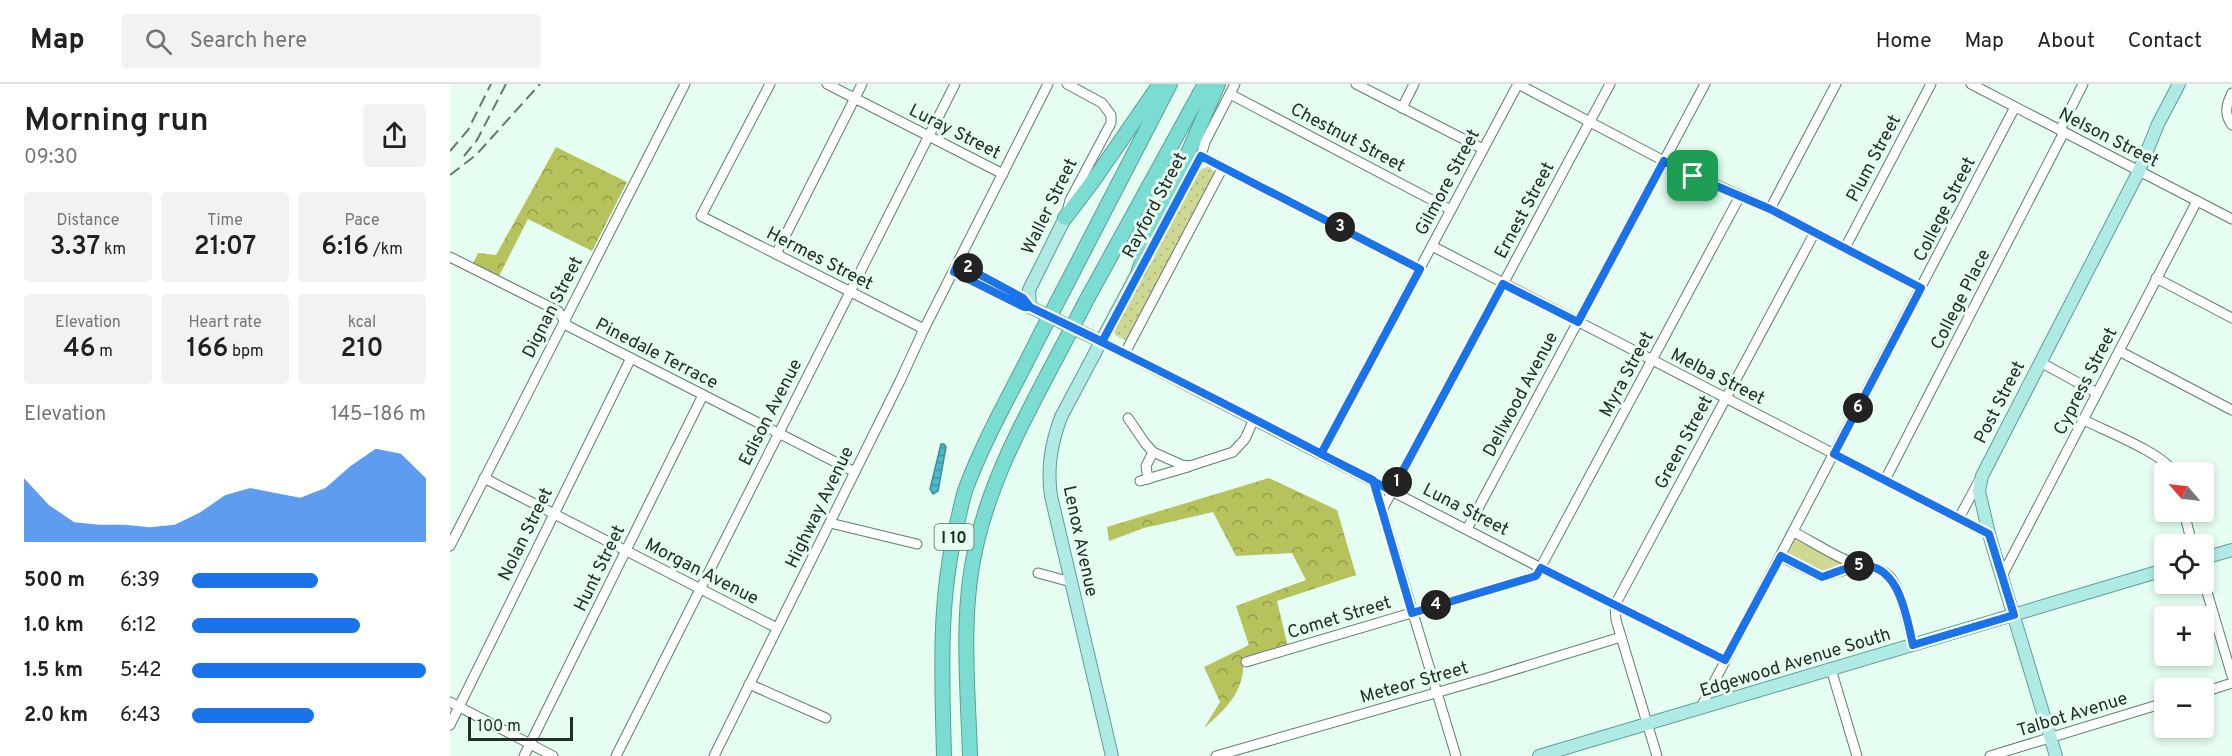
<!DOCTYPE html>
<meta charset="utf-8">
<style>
:root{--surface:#fff;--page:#f2f2f2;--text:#202124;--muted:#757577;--line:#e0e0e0;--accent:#1a73e8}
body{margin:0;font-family:Overpass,sans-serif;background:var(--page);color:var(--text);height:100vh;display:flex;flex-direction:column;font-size:22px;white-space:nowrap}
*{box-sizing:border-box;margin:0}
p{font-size:20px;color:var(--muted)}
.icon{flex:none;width:33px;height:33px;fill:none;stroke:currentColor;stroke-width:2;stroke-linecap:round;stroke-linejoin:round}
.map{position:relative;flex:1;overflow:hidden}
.sheet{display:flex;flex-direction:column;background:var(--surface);width:450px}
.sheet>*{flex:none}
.needle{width:39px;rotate:298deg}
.buttons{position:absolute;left:1704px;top:378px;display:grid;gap:12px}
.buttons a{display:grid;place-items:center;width:60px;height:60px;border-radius:6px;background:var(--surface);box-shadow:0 3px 9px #0003;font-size:30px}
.scale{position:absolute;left:18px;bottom:15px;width:105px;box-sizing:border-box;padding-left:6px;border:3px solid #222e28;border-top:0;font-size:16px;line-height:21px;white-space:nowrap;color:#222e28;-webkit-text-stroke:4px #e5fef1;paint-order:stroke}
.pin{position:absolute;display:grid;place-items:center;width:51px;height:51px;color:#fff;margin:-26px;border-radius:12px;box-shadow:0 3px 9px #0006}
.km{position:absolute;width:30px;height:30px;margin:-15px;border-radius:50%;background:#222;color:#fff;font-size:16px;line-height:30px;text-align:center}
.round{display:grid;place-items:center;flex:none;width:63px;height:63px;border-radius:6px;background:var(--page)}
.overview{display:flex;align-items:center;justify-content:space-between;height:102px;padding:0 24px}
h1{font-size:33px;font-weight:600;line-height:45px}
.stats{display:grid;grid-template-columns:repeat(3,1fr);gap:9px;height:102px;padding:6px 24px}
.stats div{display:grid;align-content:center;border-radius:6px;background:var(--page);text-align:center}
.stats b{font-size:26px;font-weight:600}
.stats small{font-size:16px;font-weight:400}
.stats p{font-size:16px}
.chart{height:168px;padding:12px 24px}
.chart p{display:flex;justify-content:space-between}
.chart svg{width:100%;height:108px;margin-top:6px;fill:var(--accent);opacity:.7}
ul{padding:0 24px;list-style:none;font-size:20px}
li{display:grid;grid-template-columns:96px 72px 1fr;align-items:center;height:45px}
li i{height:15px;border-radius:8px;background:var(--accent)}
header{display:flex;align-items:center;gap:36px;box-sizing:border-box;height:84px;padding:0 30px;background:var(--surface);border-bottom:2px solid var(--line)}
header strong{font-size:28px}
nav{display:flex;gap:33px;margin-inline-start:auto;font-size:21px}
.search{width:420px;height:54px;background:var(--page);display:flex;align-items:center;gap:15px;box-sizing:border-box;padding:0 21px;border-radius:6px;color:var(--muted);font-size:22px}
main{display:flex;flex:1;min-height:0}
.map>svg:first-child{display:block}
</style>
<header>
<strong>Map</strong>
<div class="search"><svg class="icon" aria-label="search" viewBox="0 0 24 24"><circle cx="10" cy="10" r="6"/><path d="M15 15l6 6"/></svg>Search here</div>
<nav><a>Home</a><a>Map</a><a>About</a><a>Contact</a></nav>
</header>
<main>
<section class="sheet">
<div class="overview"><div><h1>Morning run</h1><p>09:30</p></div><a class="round"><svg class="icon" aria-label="share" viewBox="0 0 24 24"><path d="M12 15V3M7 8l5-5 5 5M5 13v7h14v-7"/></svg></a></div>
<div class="stats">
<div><p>Distance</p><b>3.37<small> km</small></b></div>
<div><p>Time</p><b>21:07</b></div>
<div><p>Pace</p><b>6:16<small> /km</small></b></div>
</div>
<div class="stats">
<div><p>Elevation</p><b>46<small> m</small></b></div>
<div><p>Heart rate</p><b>166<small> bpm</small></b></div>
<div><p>kcal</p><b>210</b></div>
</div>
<div class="chart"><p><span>Elevation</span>145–186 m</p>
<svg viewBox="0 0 160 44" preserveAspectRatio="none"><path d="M0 44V18L10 29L20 36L30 37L40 37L50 38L60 37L70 32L80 25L90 22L100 24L110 26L120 22L130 13L140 6L150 8L160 18V44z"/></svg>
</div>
<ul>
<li><b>500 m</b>6:39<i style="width:54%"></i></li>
<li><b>1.0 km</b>6:12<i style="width:72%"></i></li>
<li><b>1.5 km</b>5:42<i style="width:100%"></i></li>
<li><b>2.0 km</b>6:43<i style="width:52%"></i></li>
</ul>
</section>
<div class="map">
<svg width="1782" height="672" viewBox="0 0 1782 672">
<defs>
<pattern id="grass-dots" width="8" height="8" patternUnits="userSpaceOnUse" patternTransform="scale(1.5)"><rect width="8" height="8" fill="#cfd893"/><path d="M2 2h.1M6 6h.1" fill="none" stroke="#b1ba7f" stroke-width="1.8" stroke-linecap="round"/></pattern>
<pattern id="forest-crowns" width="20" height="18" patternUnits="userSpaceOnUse" patternTransform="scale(1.5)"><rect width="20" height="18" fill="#b6c25b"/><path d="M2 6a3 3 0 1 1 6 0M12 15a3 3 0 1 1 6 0" fill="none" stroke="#949e4b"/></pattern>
<pattern id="water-rules" width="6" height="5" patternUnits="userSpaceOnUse" patternTransform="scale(1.5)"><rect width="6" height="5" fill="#49b8cb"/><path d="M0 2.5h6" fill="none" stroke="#3c96a5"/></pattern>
</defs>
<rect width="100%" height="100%" fill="#e5fef1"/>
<polygon fill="url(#grass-dots)" points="759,82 764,88 764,92 679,253 675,256 665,251 664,246 747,87"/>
<g fill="url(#forest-crowns)">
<polygon points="106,63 177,98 142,167 78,135 49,192 23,179 28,169 46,171"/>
<path d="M819,394l68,32 19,65 -79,26 11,46 -45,10c3,33 -15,50 -39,71l16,-26 -16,-35 45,-22 -13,-39 70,-26 -14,-27 -56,3 -23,-44 -69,16 -35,13 -2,-14z"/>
</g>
<polygon fill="#cfd893" points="1346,452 1400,481 1374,491 1336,471"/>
<polygon fill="url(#water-rules)" stroke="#3d8f9a" stroke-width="1.5" points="491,360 494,360 496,363 488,407 483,410 480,405"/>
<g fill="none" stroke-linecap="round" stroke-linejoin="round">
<g stroke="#607d6f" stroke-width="11">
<g id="minor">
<polyline points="320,0 251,132 474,245"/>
<polyline points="377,0 553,90"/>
<polyline points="906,0 1033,65"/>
<polyline points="1068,0 1214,77 1320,125 1471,204"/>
<polyline points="1521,0 1782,135"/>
<path d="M1782,9c-6,12 -8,21 0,32"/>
<polyline points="780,10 1001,126"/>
<polyline points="952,24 964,0"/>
<polyline points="1610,46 1633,0"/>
<polyline points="751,72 970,185"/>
<polyline points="1320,125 1386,0"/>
<polyline points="617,128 620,116 661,39 661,31 652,19 617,0"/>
<polyline points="712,145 751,72 755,58 785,0"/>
<polyline points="982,162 1539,450"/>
<polyline points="1395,164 1481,0"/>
<polyline points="326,170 412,0"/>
<polyline points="0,173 108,227 118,242 405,388"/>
<polyline points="508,179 573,214 580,223"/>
<polyline points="504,188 574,223 580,223"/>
<polyline points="1706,194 1782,234"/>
<polyline points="652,258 1091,484 1275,576"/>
<polyline points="1669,267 1782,326"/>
<polyline points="675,269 773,83"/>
<polyline points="1590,278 1647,309"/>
<polyline points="678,334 695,359 703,368 732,381 740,382 783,368 795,355 804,335"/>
<path d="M1634,336c19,10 81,34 89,52"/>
<polyline points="871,370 1068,0"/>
<polyline points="34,394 327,544"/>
<polyline points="698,395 696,382 703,368"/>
<polyline points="923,396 1006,672"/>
<polyline points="1435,396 1614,48"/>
<polyline points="690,397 738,383"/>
<polyline points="932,426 1160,0"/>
<polyline points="1734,428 1742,460"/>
<polyline points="1509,434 1529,397"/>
<polyline points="380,439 467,460"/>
<polyline points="1017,445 1255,0"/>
<path d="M1344,448c19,10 48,29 67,34 12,3 22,2 30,12 11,15 17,49 22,67"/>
<polyline points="0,462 235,0"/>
<polyline points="1331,473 1372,493 1409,482"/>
<polyline points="588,489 621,498"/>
<polyline points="1552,492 1747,117"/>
<polyline points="1754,498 1782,592"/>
<polyline points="796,578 1086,492 1290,112"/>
<polyline points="1381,585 1407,672"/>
<polyline points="299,600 376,634"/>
<polyline points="1754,608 1782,599"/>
<polyline points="0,618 103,672"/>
<polyline points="1250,625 1565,23"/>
<polyline points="0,641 181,274"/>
<polyline points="74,672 253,311"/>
<polyline points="166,672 505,0"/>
<polyline points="264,672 450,297 474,245 598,0"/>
<polyline points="766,672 1034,595 1171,553"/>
<polyline points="1207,672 1166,536 1165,521 1365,148"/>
<polyline points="1540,672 1714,619"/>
</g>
</g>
<g stroke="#5c9f96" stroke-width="14">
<g id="major">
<polyline points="615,134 579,206 580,223 652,258"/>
<polyline points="1754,474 1782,466"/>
<path d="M662,672l-61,-260c-4,-28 0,-52 10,-79l78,-147"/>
<polyline points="1089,672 1714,486"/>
<polyline points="1606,672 1539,450 1529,407 1532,392 1689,87 1708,40 1729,0"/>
</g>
</g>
<g stroke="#5c9f96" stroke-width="16">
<g id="highway">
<polyline points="615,134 643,97 710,0"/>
<polyline points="689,186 703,150 768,0"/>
<polyline points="613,207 720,0"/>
<polyline points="636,217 755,0"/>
<path d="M494,672c-2,-79 -6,-155 13,-232 3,-12 5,-25 9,-36 20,-53 49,-102 74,-153"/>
<path d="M520,672c-2,-70 -10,-142 6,-210 16,-71 52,-134 85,-197"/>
</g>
</g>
<use href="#minor" stroke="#fff" stroke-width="9"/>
<use href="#major" stroke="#b0eae4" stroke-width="12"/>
<use href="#highway" stroke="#7bdcd2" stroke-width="14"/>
<g stroke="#67786f" stroke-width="2" stroke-dasharray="12 6" stroke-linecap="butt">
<polyline points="0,67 18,46 41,0"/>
<polyline points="14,72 27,56 56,0"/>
<polyline points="0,91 26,71 90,0"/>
</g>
<g stroke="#5c9f96" stroke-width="16" stroke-linecap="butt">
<g id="highway-bridge">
<polyline points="590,251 613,207"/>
<polyline points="611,265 636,217"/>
</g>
</g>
<use href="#highway-bridge" stroke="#7bdcd2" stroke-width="14"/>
</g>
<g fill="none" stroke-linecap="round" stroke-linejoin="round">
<g stroke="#fff" stroke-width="12">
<path id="route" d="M1243,92l-29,-15 -86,161 -75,-38 -111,207c-119,-63 -240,-125 -362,-184h-6l-70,-35 4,-9 65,35 7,9 65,31 7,4 99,-186 219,113 -99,185 52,26 39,133 124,-37 5,-8 184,92 56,-104 41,21c11,-3 24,-10 36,-11 41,-5 48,49 55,79l101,-30 -25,-81 -155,-80 87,-166 -151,-79 -77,-33"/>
</g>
<use href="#route" stroke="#1a73e8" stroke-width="8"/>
</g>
<g text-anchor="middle" stroke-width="6" stroke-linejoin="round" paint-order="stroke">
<rect fill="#e5fef1" stroke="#5c6c64" stroke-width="1.5" x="484.5" y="440" width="39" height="26" rx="4.5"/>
<g font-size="16" font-weight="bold" fill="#222e28">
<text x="504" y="459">I 10</text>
</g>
<g font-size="18" fill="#222e28" stroke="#e5fef1">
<text transform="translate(505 47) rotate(27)" y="6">Luray Street</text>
<text transform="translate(898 53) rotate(28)" y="6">Chestnut Street</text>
<text transform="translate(1659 53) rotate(27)" y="6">Nelson Street</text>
<text transform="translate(1423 74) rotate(-62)" y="6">Plum Street</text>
<text transform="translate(997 98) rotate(-62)" y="6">Gilmore Street</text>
<text transform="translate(704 121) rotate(-62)" y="6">Rayford Street</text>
<text transform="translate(599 122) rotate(-64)" y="6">Waller Street</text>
<text transform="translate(1494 125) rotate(-63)" y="6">College Street</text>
<text transform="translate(1074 126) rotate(-62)" y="6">Ernest Street</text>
<text transform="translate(370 174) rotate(27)" y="6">Hermes Street</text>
<text transform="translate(1510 215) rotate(-63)" y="6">College Place</text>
<text transform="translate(102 223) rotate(-63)" y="6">Dignan Street</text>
<text transform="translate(207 269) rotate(27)" y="6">Pinedale Terrace</text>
<text transform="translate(1176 290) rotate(-62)" y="6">Myra Street</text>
<text transform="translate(1268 292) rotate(27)" y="6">Melba Street</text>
<text transform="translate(1635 297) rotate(-63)" y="6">Cypress Street</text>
<text transform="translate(1070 310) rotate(-62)" y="6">Dellwood Avenue</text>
<text transform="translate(1549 318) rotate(-63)" y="6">Post Street</text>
<text transform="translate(320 328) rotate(-63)" y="6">Edison Avenue</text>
<text transform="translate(1233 358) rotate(-62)" y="6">Green Street</text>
<text transform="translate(369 423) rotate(-64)" y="6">Highway Avenue</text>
<text transform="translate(1016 425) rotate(27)" y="6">Luna Street</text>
<text transform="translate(75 450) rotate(-64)" y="6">Nolan Street</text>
<text transform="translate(631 457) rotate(78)" y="6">Lenox Avenue</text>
<text transform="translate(149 484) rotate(-64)" y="6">Hunt Street</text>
<text transform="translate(252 487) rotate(27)" y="6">Morgan Avenue</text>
<text transform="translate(889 533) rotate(-17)" y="6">Comet Street</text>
<text transform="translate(1345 578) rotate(-17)" y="6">Edgewood Avenue South</text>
<text transform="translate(964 598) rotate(-16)" y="6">Meteor Street</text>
<text transform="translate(1622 630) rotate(-17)" y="6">Talbot Avenue</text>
</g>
</g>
</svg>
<div class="buttons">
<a><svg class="needle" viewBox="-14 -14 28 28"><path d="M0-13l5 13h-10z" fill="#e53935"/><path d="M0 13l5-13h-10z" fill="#757577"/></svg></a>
<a><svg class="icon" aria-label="locate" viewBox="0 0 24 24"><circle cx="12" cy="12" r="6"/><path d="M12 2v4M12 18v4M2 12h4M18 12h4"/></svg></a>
<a>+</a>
<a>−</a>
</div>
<div class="scale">100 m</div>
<div class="pin" style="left:1243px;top:92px;background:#1e9e55"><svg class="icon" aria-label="arrive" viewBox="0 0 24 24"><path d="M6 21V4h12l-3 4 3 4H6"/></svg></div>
<b class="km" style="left:947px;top:398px">1</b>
<b class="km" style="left:518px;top:184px">2</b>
<b class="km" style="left:890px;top:143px">3</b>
<b class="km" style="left:986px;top:521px">4</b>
<b class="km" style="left:1409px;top:482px">5</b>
<b class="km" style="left:1408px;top:324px">6</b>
</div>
</main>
